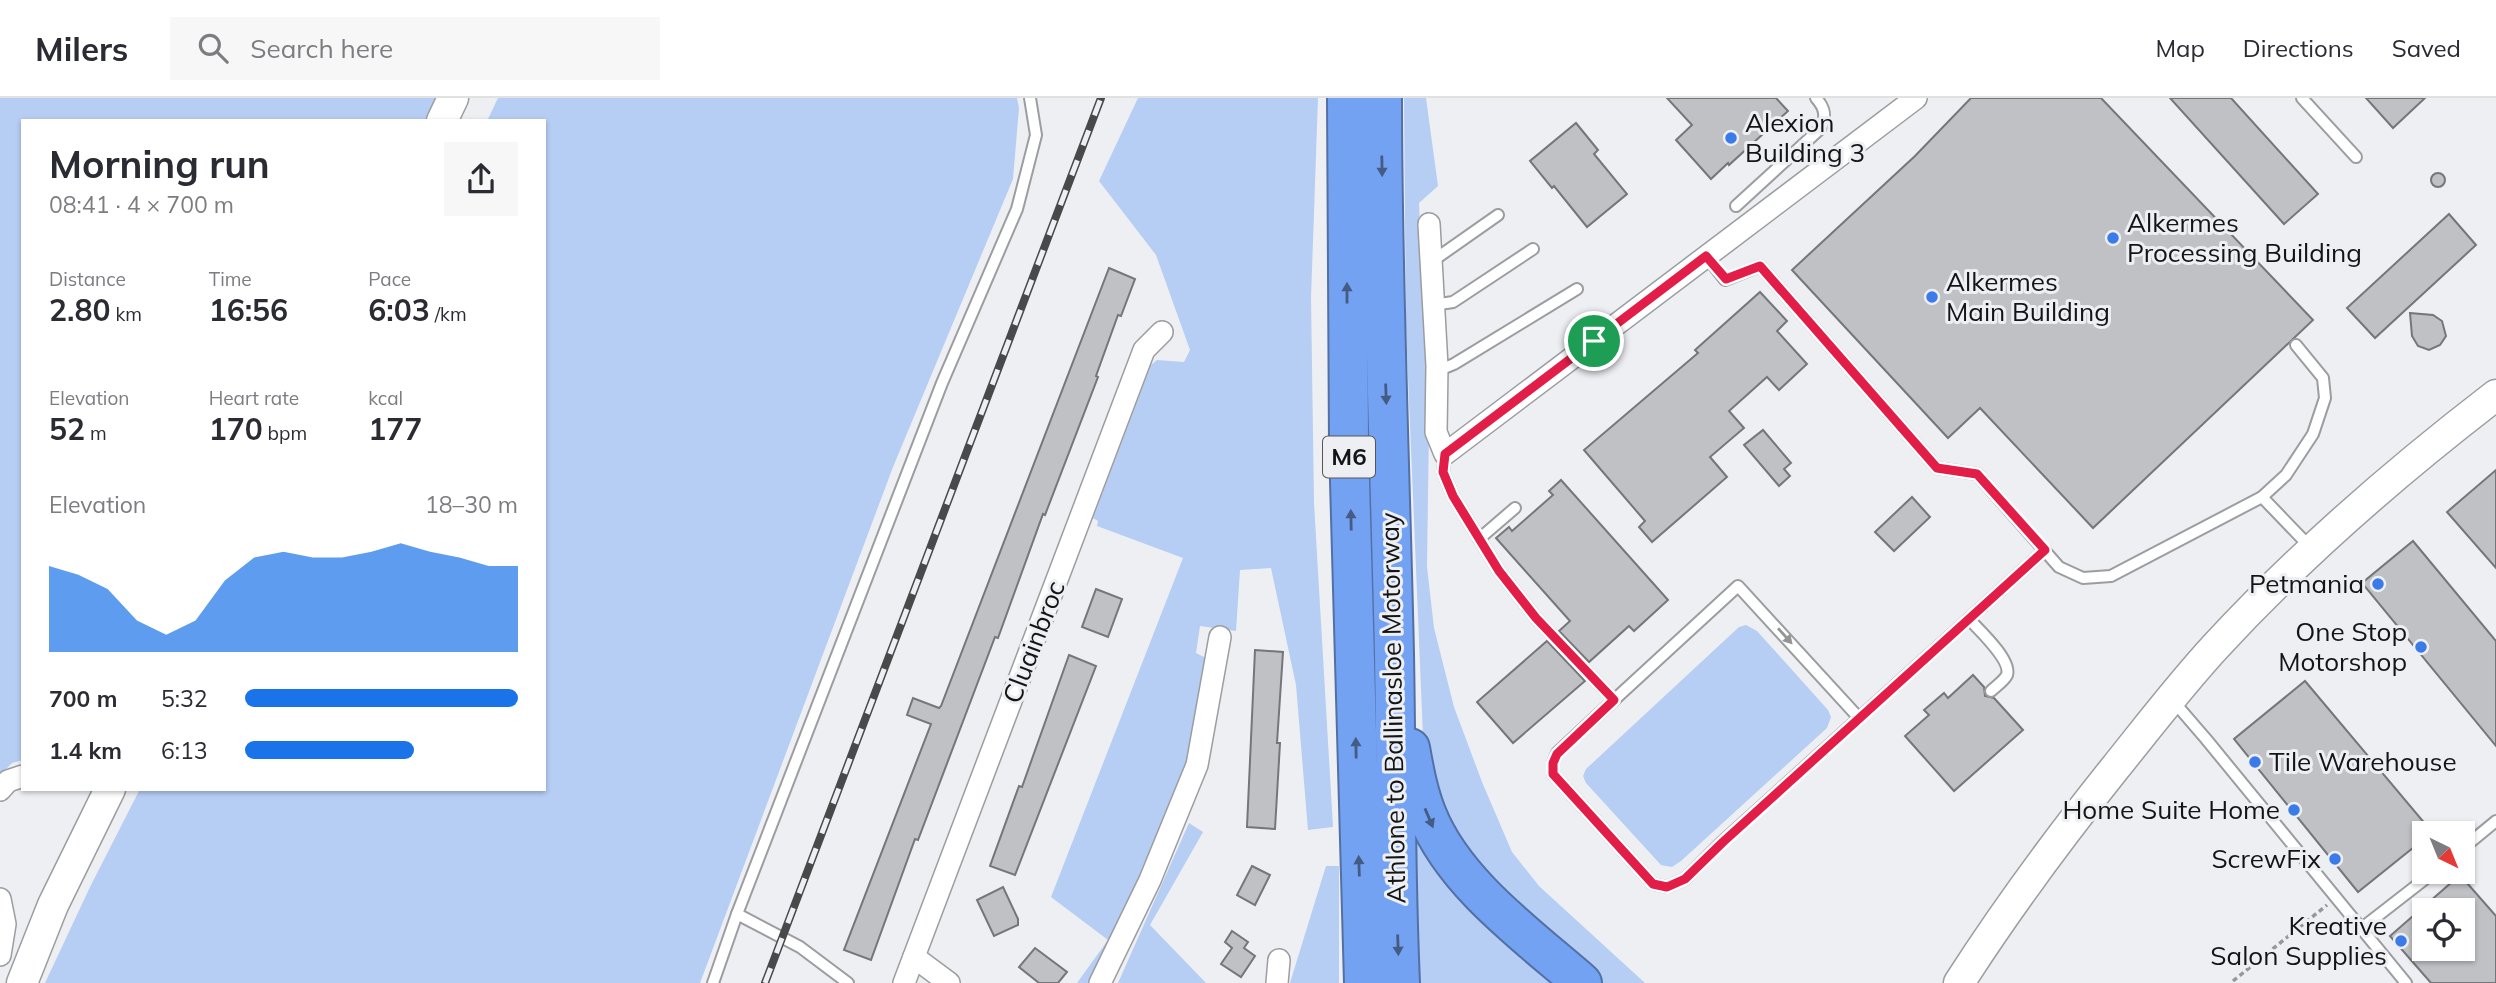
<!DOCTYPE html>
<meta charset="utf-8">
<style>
:root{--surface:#fff;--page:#f7f7f7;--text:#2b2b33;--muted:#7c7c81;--line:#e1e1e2;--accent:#1a73e8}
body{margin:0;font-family:Mulish,sans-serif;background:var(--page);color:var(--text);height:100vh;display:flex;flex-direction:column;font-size:26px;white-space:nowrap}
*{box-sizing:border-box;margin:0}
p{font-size:23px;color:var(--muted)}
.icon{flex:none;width:38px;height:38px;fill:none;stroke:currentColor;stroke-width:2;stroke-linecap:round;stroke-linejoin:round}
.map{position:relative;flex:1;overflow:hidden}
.sheet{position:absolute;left:21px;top:21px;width:525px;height:672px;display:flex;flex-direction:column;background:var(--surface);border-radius:0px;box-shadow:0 2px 5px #0004}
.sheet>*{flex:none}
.needle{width:46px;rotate:137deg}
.buttons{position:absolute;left:2412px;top:723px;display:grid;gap:14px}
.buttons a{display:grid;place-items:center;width:63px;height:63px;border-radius:0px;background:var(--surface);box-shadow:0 2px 5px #0004;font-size:35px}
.pin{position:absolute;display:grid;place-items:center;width:60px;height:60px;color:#fff;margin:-30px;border:4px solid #fff;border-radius:50%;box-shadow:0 2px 7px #0007}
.round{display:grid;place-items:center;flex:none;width:74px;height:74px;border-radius:0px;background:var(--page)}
.overview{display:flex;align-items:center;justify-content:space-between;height:119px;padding:0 28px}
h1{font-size:38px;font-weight:700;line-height:52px}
.stats{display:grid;grid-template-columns:repeat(3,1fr);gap:10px;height:119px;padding:7px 28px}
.stats div{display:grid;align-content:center}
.stats b{font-size:30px;font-weight:700}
.stats small{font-size:19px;font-weight:400}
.stats p{font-size:19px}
.chart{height:196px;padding:14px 28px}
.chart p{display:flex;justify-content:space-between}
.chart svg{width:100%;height:126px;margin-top:7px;fill:var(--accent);opacity:.7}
ul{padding:0 28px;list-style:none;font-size:23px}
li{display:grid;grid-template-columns:112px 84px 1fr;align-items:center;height:52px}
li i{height:18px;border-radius:9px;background:var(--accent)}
header{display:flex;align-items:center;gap:42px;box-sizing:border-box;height:98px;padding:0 35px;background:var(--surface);border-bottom:2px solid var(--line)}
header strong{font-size:33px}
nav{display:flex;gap:38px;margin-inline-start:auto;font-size:24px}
.search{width:490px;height:63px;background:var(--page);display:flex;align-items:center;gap:18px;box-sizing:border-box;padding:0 24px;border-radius:0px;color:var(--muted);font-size:26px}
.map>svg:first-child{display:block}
</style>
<header>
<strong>Milers</strong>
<div class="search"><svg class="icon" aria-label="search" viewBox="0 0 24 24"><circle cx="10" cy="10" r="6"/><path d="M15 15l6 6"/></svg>Search here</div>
<nav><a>Map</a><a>Directions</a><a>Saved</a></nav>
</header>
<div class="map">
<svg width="2496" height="885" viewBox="0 0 2496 885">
<rect width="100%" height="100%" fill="#edeff3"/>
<g fill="#b6cdf4">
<polygon points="0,0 437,0 426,23 23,23 23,662 12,665 0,677"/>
<polygon points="498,0 1017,0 1019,10 1013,81 893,369 700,885 45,885 90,789 140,691 544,691 544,23 487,23"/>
<polygon points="1138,0 1318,0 1311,200 1314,405 1333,729 1308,732 1296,587 1271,470 1240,472 1236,533 1200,528 1196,555 1208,561 1191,661 1095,885 1077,885 1108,842 1051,799 1183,460 1097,428 1098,423 1093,420 1151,267 1157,262 1184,264 1190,252 1156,157 1099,83"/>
<polygon points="1404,0 1426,0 1438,88 1419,105 1429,330 1427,469 1434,530 1454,609 1482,684 1512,754 1539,788 1645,885 1596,885 1451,741 1424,663 1406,230"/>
<polygon points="1746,527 1757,533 1828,612 1831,619 1827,630 1681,763 1672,769 1661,767 1586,685 1583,678 1586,671 1739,529"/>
<polygon points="1414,717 1572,885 1418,885"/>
<polygon points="1189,725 1203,734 1150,827 1206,885 1118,885"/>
<polygon points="1326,768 1339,768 1339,885 1290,885"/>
</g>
<g fill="#bfc1c5" stroke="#757679" stroke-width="2" fill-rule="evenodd">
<polygon points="1667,0 1776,0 1788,13 1729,67 1728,65 1711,81 1676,42 1692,27"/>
<polygon points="1971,0 2101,0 2313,222 2093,430 1980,310 1948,340 1792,172 1915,58"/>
<polygon points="2170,0 2231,0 2318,96 2284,126"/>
<polygon points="2366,0 2425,0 2393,30"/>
<polygon points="1576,25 1598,52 1594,56 1627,96 1587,129 1554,88 1552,90 1530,63"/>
<circle cx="2438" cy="82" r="7"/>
<polygon points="2449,116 2476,147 2375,240 2347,210"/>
<polygon points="1109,170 1135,181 1121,218 1118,217 1096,278 1098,279 1045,417 1043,416 998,540 995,539 918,742 915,741 871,862 844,852 931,626 907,617 913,600 939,610 941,608"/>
<polygon points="1760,194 1787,223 1777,233 1807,266 1779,292 1767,279 1729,313 1744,330 1710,359 1727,379 1652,444 1639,429 1645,423 1584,352 1698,255 1695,252"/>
<polygon points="2410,215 2433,217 2442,223 2446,238 2440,247 2429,252 2418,248 2412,238"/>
<polygon points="1763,332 1791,365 1784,371 1790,378 1779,388 1744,347"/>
<polygon points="2496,372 2496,470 2447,414"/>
<polygon points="1561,382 1668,502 1634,533 1629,528 1589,564 1559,533 1570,523 1496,440 1509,429 1512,433 1553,397 1549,393"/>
<polygon points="1912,399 1930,419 1894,453 1875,434"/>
<polygon points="2413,443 2496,543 2496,648 2362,485"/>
<polygon points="1096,491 1122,501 1108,539 1082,529"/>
<polygon points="1547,543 1585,583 1513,645 1477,604"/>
<polygon points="1255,552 1283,554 1277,645 1280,645 1275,731 1247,729"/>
<polygon points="1069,557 1096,568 1015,777 990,768 1019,688 1022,689"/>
<polygon points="1973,577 1984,589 1985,598 1994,600 2023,632 1954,693 1905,638 1929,617 1924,612 1944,595 1948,600"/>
<polygon points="2305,583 2432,734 2424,735 2424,741 2358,794 2234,641"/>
<polygon points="1252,768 1270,777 1255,807 1237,797"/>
<path d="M2460,777l36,41v67h-65l-41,-47zM2424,812h38v38h-38z"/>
<polygon points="1003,789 1018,821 1018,827 994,838 977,802"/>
<polygon points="1232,833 1248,844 1244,850 1255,858 1241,879 1221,866 1232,850 1225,844"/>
<polygon points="1035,850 1067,874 1058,885 1039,885 1019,869"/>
</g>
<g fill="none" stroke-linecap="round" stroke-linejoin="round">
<g stroke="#9b9da0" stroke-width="14">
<g id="lane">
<polyline points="2302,0 2356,59"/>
<path d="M1736,108l84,-77c7,-12 5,-21 -4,-31"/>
<polyline points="1706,158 1725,182 1760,168 1937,370 1977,376 2059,469 2083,480 2111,478 2262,399 2286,377 2313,336 2325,300 2323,280 2296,247"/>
<polyline points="1431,164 1498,117"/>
<polyline points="1433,207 1453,204 1533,151"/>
<polyline points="1437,273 1454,266 1577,191"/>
<polyline points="1445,356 1443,374 1453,398 1499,473 1536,520 1614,602 1738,488 1859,620"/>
<polyline points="2262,399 2311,450"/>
<polyline points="1479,441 1515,410"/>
<path d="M1969,521c10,11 43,41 38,56 -3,6 -11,11 -16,16"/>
<polyline points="1614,602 1557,655 1553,665 1553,676 1653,786 1667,789 1685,781 1722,744 2045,452"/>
<polyline points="2169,604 2181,612 2206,641 2406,885"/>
<polyline points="2462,751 2496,723"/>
<polyline points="737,816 800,849 848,885"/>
<polyline points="2362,830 2434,774"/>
<polyline points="713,885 737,816 942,285 1017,111 1036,37 1030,0"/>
</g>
</g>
<g stroke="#9b9da0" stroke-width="24">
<g id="street">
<polyline points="1429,126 1437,268 1436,334 1445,356 1916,0"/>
<polyline points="0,692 8,683 23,678"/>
<polyline points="0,801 5,826 0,857"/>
<polyline points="914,859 949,885"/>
<polyline points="904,885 1144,252 1162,234"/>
<polyline points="1100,885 1150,782 1197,667 1220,539"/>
<polyline points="1277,885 1279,862"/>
</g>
</g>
<g stroke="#9b9da0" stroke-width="33">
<g id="secondary">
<polyline points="442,23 453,0"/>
<polyline points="22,885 53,807 110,691"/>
<path d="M1959,885c48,-75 100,-145 156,-215 33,-41 65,-83 101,-122 85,-92 181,-175 280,-251"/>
</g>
</g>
<g stroke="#5270a5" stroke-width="42">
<g id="highway">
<polyline points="1347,0 1349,347 1364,885"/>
<path d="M1382,0c0,186 8,371 12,556 2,110 1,219 6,329"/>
<path d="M1410,650c4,22 8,45 17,67 27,68 101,121 155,168"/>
</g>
</g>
<polyline stroke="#96989b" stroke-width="3.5" stroke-dasharray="5 3.5" stroke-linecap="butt" points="2233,883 2327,807"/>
<use href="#lane" stroke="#fff" stroke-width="10"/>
<use href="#street" stroke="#fff" stroke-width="21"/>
<use href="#secondary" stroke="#fff" stroke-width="30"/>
<use href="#highway" stroke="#74a2f2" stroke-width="38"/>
<g stroke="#48494b" stroke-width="8">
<polyline id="rail" points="765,885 1101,0"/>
</g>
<use href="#rail" stroke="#edeff3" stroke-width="5" stroke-dasharray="16" stroke-linecap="butt"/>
</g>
<defs><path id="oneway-solid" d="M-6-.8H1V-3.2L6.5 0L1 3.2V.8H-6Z" transform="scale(1.75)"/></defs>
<g fill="#445b84">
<use href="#oneway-solid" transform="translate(1382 68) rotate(89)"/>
<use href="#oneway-solid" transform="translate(1347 195) rotate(-90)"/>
<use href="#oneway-solid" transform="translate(1386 296) rotate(88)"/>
<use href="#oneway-solid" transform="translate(1351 422) rotate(-91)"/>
<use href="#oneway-solid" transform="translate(1356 650) rotate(-91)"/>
<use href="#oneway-solid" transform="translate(1429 720) rotate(67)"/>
<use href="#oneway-solid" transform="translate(1359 768) rotate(-92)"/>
<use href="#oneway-solid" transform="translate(1398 847) rotate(88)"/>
</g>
<use fill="#959596" href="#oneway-solid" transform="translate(1785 538) rotate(48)"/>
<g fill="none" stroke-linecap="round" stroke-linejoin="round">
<g stroke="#fff" stroke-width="14">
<polygon id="route" points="1706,158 1726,181 1760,168 1937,370 1977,376 2045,452 1723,744 1685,781 1667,789 1653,786 1553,676 1553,665 1557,656 1614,602 1536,520 1499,473 1453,398 1443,374 1445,356"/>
</g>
<use href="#route" stroke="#e11d48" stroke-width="9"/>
</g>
<g fill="#3a7ae9" stroke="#edeff3" stroke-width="2.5">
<circle cx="1731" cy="40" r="7"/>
<circle cx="2113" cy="140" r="7"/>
<circle cx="1932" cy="199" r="7"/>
<circle cx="2378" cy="486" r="7"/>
<circle cx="2421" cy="549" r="7"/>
<circle cx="2255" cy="664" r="7"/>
<circle cx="2294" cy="712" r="7"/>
<circle cx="2335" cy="761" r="7"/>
<circle cx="2401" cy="843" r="7"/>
</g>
<g text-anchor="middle" stroke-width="6" stroke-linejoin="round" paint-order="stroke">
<rect fill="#edeff3" stroke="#545658" stroke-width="2" x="1323" y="338.5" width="52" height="41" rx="5"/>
<g font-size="24" font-weight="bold" fill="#131415">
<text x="1349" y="367">M6</text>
</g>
<g font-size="26" fill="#131415" stroke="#edeff3" text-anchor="end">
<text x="1745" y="34" text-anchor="start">Alexion<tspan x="1745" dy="30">Building 3</tspan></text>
<text x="2127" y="134" text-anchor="start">Alkermes<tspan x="2127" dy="30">Processing Building</tspan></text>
<text x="1946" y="193" text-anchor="start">Alkermes<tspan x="1946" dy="30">Main Building</tspan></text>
<text x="2364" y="495">Petmania</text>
<text x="2407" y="543">One Stop<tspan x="2407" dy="30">Motorshop</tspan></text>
<text x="2269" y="673" text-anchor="start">Tile Warehouse</text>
<text x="2280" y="721">Home Suite Home</text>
<text x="2321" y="770">ScrewFix</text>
<text x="2387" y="837">Kreative<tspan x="2387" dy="30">Salon Supplies</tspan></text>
</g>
<g font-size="26" fill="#131415" stroke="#edeff3">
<text transform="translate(1034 544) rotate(-69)" y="9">Cluainbroc</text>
<text transform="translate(1393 610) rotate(-91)" y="9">Athlone to Ballinasloe Motorway</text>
</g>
</g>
</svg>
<div class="buttons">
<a><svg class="needle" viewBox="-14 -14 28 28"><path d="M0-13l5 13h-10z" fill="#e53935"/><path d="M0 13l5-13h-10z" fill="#7c7c81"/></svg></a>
<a><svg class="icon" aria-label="locate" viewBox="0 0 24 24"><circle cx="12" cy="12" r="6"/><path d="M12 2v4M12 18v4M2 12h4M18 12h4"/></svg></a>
</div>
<div class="pin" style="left:1594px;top:243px;background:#1e9e55"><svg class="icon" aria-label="arrive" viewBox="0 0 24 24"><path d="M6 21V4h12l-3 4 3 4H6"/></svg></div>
<section class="sheet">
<div class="overview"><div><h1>Morning run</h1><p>08:41 · 4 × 700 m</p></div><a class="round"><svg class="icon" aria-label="share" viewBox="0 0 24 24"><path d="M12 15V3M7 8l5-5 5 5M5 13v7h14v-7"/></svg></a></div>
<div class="stats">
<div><p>Distance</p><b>2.80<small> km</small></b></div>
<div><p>Time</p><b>16:56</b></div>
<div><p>Pace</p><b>6:03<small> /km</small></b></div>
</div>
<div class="stats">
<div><p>Elevation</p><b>52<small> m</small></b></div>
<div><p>Heart rate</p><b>170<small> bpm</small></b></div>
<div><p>kcal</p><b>177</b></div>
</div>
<div class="chart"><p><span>Elevation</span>18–30 m</p>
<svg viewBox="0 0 160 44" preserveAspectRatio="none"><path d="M0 44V14L10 17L20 22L30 33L40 38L50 33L60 19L70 11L80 9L90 11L100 11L110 9L120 6L130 9L140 11L150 14L160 14V44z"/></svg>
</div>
<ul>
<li><b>700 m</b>5:32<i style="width:100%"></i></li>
<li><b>1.4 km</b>6:13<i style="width:62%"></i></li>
</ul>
</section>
</div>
